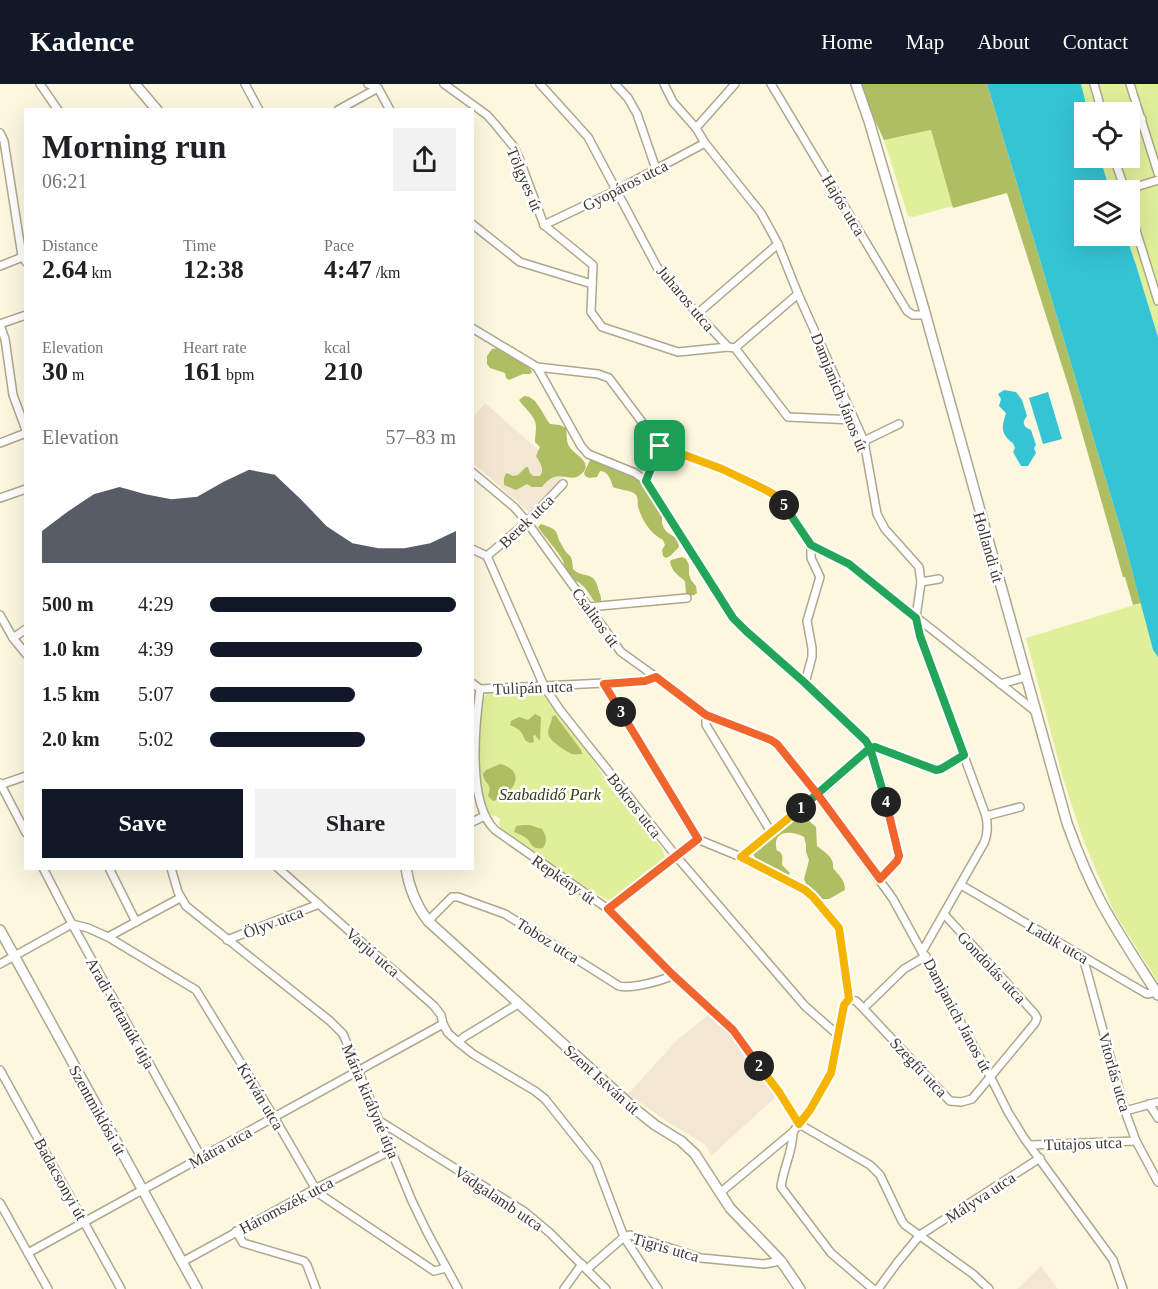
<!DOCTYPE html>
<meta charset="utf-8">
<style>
:root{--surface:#fff;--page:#f2f2f2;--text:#202124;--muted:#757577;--accent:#111827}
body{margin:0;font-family:"Times New Roman",serif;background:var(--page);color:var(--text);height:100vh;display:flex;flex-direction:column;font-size:22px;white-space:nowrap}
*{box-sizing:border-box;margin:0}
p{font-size:20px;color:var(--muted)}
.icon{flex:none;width:33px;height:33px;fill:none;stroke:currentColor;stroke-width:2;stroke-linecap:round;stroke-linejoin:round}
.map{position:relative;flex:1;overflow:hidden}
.side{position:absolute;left:24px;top:24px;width:450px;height:762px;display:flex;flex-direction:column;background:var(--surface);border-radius:0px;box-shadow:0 6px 24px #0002}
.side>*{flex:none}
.fabs{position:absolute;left:1074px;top:18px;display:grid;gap:12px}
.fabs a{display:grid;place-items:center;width:66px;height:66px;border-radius:0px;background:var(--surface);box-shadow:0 6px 24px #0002;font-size:30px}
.pin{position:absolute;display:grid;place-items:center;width:51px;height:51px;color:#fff;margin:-26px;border-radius:12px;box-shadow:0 3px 9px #0006}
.km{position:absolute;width:30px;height:30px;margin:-15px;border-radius:50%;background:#222;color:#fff;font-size:16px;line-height:30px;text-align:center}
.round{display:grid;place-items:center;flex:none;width:63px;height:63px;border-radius:0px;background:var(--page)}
.summary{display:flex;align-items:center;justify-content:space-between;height:102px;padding:0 18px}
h1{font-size:33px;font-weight:700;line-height:45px}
.metrics{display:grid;grid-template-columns:repeat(3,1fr);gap:9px;height:102px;padding:6px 18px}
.metrics div{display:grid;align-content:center}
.metrics b{font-size:26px;font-weight:700}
.metrics small{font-size:16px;font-weight:400}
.metrics p{font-size:16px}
.chart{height:168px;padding:12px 18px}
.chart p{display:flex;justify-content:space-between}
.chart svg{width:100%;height:108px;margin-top:6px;fill:var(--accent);opacity:.7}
.primary-button{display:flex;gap:12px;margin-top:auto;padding:12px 18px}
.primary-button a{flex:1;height:69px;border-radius:0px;background:var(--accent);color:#fff;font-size:24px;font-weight:700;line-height:69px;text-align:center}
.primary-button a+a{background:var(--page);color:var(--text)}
ul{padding:0 18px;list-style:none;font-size:20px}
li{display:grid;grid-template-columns:96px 72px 1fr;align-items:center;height:45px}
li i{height:15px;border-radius:8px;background:var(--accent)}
header{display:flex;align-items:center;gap:36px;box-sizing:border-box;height:84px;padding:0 30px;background:var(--accent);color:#fff}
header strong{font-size:28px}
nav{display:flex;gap:33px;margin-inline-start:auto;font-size:21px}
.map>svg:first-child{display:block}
</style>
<header>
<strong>Kadence</strong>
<nav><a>Home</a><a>Map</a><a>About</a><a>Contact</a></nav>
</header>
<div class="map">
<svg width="1158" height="1205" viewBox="0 0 1158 1205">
<rect width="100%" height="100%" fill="#fef7e0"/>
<g fill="#f3e7d4">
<polygon points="485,319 566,390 531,430 473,379 473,333"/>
<polygon points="711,929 733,949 778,1011 711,1072 706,1061 668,1038 628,1010 677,956"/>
<polygon points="1041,1182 1058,1205 1017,1205"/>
</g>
<g fill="#e0ef9a">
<polygon points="1081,0 1158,0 1158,253 1136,181 1126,152 1130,152 1130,106 1110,106 1100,74 1130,74 1130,28 1088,28"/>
<polygon points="931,46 953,122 913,133 908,132 884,56"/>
<polygon points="1141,519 1153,566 1158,573 1158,898 1114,828 1084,758 1062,691 1026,554"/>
<path d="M536,608l8,3 54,72 16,26 48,55 4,13 -51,39h-7l-6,-3 -51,-30 -13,-14 -11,-5 -27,-20 -1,-4 1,-5 -4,-3 -9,-1c-10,-37 -8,-78 -4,-116l4,-5 4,-1z"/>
</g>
<g fill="#b0be63">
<polygon points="858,0 987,0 1124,456 1141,519 1133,521 1125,493 1123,493 1070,307 1007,109 953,124 931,46 884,56"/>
<path d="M497,264c10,4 31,14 35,24l-2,2h-7l-14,6 -3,-2 -1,-5 -15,-5 -3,-4v-8l5,-7z"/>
<path d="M524,312c13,0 18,18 26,28l10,1 6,3c1,6 0,13 3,18 5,9 27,17 11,29 -11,9 -22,-9 -38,12h-10l-5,-3 -11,6 -12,-5c0,-4 -1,-9 3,-12l6,3 5,-1 8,-8h2l2,6 3,3h7c5,-7 0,-13 -4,-20l4,-9 -5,-5c0,-6 1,-11 1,-16 -1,-11 -12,-18 -17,-26z"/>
<path d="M590,376h4c16,6 34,10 47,21 5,5 6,11 10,16 3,5 9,10 10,15 2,5 0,10 2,14 4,11 15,7 16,21l-9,9 -4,2 -3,-2 -1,-6 3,-5 -2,-5c-13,-7 -20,-18 -25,-33 -1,-4 1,-10 -3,-13 -4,-4 -16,-4 -22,-7 -2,-7 -5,-16 -13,-16l-3,6 -8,1 -4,-2 -1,-3z"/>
<path d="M541,440c22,7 12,8 22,23 6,12 9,4 10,22 10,10 21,1 25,19 1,5 4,8 3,14l-7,-1c-4,-5 -7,-12 -11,-15 -5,-5 -11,-6 -16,-12 -3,-4 -2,-9 -4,-13 -7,-13 -17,-22 -25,-34z"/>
<path d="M682,473l4,2 3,6v9l2,6 5,6 1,7 -3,2 -5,1 -3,-3 -1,-12c-7,-6 -13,-9 -15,-19l1,-2z"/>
<path d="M535,630l6,3 -1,23h-1l-4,-5 -2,1 1,6 -3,1c-8,-2 -6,-5 -10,-11 -2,-3 -7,-5 -11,-7l1,-4 8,-4 9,3z"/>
<path d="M555,631l26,35 1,4c-4,0 -6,1 -10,0 -5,-2 -22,-13 -23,-18 -3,-7 3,-12 3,-19z"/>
<path d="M500,680c29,7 12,32 -7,37l-5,-5c5,-14 -3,-10 -5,-22l3,-4z"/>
<path d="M798,730h3l15,13 1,19c8,7 17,10 16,22 6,8 12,11 12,22l-16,9h-7l-14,-11 -4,-9 5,-19 -3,-8v-7l-2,-8c-10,-6 -30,-8 -28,9 1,9 2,1 6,9 1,3 0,7 0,10l8,8 -2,3c-10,-1 -31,-12 -35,-22l3,-4z"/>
<path d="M524,741h6l12,4c4,6 6,12 1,19 -14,2 -10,-7 -20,-12 -3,-2 -6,-3 -9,-4l2,-6z"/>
</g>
<g fill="#35c4d4">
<polygon points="987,0 1081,0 1088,28 1084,28 1084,74 1100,74 1110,106 1084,106 1084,152 1126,152 1136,181 1158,253 1158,573 1153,566 1124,456"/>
<path d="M1004,306l12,2 6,8 5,16c-6,7 -3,11 4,14l5,15 -2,3 2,5 -8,13h-7l-8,-14 2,-4c-4,-9 0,-2 -7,-9 -8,-8 -5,-16 -2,-26l-7,-7 2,-7 -3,-5z"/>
<polygon points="1048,308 1062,355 1043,360 1029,314"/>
</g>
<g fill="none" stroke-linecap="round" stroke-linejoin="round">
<g stroke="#afa78c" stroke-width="10">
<g id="street">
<polyline points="40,0 58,26"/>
<polyline points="245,0 259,26"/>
<polyline points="368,0 378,4 390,26"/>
<polyline points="444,0 487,31 495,40 514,63 519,74 544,141 593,181 591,228 602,243 678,268 728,263"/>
<polyline points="540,0 588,53 657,183 665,194 728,263 735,264 788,333 854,336"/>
<polyline points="615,0 628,14 637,30 656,85"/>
<path d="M664,0l9,18 23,26 9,15 56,70 17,31 20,50 66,147 13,73 8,15 34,38 2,15 -5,35 4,19 66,180c2,10 2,18 -2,27l-61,107"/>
<polyline points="771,0 907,227 913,231 925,231"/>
<polyline points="1094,0 1102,28"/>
<polyline points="1130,0 1158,89"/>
<polyline points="338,26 378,4"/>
<polyline points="1130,39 1142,35"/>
<polyline points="696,44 735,0"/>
<polyline points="0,49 4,57 22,172 26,178"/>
<polyline points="1114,74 1125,106"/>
<polyline points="1126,106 1158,96"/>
<polyline points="1130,127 1158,217"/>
<polyline points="472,140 520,178 592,200"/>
<polyline points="544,141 617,106 705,59"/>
<polyline points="0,182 25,172"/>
<polyline points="697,230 778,160"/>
<polyline points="0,240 26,231"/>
<polyline points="0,241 5,255 13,311 26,346"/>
<polyline points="472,244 537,283 598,290 609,294 660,362 722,385 778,413 811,461 811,474 820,493 807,537 812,564 812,573 805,599"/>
<polyline points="735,264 798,210"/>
<polyline points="537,283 581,362 588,370 635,389 646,397 733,534 746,547 805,599 866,657 870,664 899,769 897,777 880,795"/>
<polyline points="864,357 899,340"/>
<polyline points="0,359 26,349"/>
<polyline points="472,388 514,423 527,438 621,568 656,593 706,631 771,656 777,660 818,711 893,815 990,992 1008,1028 1024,1054 1113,1176 1123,1205"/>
<polyline points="646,397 660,362"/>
<polyline points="0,414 26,405"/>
<polyline points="811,461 849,480 1035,627"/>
<polyline points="472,465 487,472 544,602 560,626 676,772 805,922 838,951"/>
<polyline points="487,472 527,438 563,400"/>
<polyline points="921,498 939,495"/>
<polyline points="588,523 687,514"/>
<polyline points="0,531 13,554 26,570"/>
<polyline points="13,554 26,545"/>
<path d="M472,599l8,6c-5,36 -13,114 15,141l113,79 65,66 53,49 14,16 39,52 20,32 71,41 10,10 22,46 3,4 68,49 16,15"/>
<polyline points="604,600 697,755 741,773 805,806 813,813 839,844 849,915 844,921 831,989 809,1026 793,1048 721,1108"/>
<polyline points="1000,600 1026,593"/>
<polyline points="480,605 645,597 656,593"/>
<polyline points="706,631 706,641 771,748"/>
<polyline points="870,664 875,663 936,686 941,685 965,671"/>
<polyline points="0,699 26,749"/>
<polyline points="0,701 26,692"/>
<polyline points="986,732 1020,723"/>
<polyline points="472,738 485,732"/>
<polyline points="741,773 818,711 870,664"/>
<polyline points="43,784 72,840 201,1073"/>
<polyline points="109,784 136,838"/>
<polyline points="171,784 178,808 186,822 330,937 343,950 412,1117 427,1148 458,1205"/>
<polyline points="278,784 434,922 441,931 443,940 448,949 458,958 473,970 535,1007 545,1015 596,1079 624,1153 658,1205"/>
<polyline points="961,801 1147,910 1156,908"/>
<polyline points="608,825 697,755"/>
<path d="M428,837l24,-24h6l47,17 114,72c12,3 43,-5 54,-11"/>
<polyline points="108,853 180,814"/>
<polyline points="227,856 319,820"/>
<polyline points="1083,873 1125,1027 1136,1057 1158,1098"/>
<polyline points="0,880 72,840 88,844 108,853 196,906 274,1033 318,1109 434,1187 446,1184"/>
<polyline points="849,915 856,917 863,924 950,1017 961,1018 972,1015 1035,939 1037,934 1035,930 944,830"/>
<polyline points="868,920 904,885 926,872"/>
<polyline points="458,958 464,953 518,920"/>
<polyline points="0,986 121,1205"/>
<polyline points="1149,1020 1158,1034"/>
<polyline points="1125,1027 1158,1018"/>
<polyline points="381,1038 525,1128 550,1149 606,1205"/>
<path d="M793,1048c0,19 -10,37 -12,55l50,66 42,36"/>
<polyline points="1030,1061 1136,1057"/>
<polyline points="0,1119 48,1205"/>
<polyline points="236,1147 243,1159 304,1177 307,1181 316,1205"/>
<polyline points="28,1169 443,940"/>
<polyline points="182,1178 315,1105 392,1066"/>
<polyline points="587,1185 624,1153 630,1151 701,1174 764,1180 781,1177"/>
<polyline points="564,1205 582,1180"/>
<polyline points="878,1205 897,1179 920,1151 1040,1074"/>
</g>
</g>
<g stroke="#afa78c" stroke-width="12">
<g id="secondary">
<polyline points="135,0 157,26"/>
<path d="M856,0l13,37 53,181 145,521c10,28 21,55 35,81 17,31 37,61 56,91"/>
<path d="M406,784c3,20 10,37 22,53l207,188 20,16 26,16 14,13 35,54 51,53 19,28"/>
<polyline points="0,846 197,1205"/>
</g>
</g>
<use href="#street" stroke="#fff" stroke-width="7"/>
<use href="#secondary" stroke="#fff" stroke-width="9"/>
</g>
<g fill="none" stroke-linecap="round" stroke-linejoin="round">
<g stroke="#fff" stroke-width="12">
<polyline id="split-1" points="660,362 646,397 733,534 746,547 805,599 866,657 870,664 801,724"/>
</g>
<g stroke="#fff" stroke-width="12">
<polyline id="split-2" points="759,982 779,1008 799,1040 810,1026 831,989 844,921 849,915 839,844 813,813 805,806 741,773 801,724"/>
</g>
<g stroke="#fff" stroke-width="12">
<polyline id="split-3" points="621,628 698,755 608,825 673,891 733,946 759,982"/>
</g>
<g stroke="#fff" stroke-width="12">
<polyline id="split-4" points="621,628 604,600 645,597 656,593 706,631 771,656 777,660 818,711 880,795 897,777 899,772 886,718"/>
</g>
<g stroke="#fff" stroke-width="12">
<polyline id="split-5" points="784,421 811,461 849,480 916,534 920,552 964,671 941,685 936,686 875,663 870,664 886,718"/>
</g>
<g stroke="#fff" stroke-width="12">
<polyline id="split-6" points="660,362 722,385 766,406 778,413 784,421"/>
</g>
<use href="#split-1" stroke="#22a559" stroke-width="8"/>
<use href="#split-2" stroke="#f5b400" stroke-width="8"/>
<use href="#split-3" stroke="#f0652b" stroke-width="8"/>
<use href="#split-4" stroke="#f0652b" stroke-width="8"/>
<use href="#split-5" stroke="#22a559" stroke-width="8"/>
<use href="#split-6" stroke="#f5b400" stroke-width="8"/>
</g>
<g text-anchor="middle" stroke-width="5" stroke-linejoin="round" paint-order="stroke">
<g font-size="16" fill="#3e3a2f" stroke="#fff">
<text transform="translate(525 95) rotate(67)" y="6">Tölgyes út</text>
<text transform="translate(625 101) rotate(-27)" y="6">Gyopáros utca</text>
<text transform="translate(844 121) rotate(59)" y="6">Hajós utca</text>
<text transform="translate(686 214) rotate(50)" y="6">Juharos utca</text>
<text transform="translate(840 308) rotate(68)" y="6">Damjanich János út</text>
<text transform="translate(526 437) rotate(-44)" y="6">Berek utca</text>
<text transform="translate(989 463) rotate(74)" y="6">Hollandi út</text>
<text transform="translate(596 533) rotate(54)" y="6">Csalitos út</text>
<text transform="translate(533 603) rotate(-2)" y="6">Tulipán utca</text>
<text transform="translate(635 721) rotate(52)" y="6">Bokros utca</text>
<text transform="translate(564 795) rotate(35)" y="6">Repkény út</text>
<text transform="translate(273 838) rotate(-21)" y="6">Ölyv utca</text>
<text transform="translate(548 856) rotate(32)" y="6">Toboz utca</text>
<text transform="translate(1058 858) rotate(30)" y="6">Ladik utca</text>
<text transform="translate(373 868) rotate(41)" y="6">Varjú utca</text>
<text transform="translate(992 883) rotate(47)" y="6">Gondolás utca</text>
<text transform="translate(121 929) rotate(61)" y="6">Aradi vértanúk útja</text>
<text transform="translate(958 931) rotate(62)" y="6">Damjanich János út</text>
<text transform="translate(919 983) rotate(47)" y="6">Szegfű utca</text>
<text transform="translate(1115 988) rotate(74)" y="6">Vitorlás utca</text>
<text transform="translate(602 995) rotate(42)" y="6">Szent István út</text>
<text transform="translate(261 1012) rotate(59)" y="6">Kriván utca</text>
<text transform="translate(371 1017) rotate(67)" y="6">Mária királyné útja</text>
<text transform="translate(98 1026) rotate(61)" y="6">Szentmiklósi út</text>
<text transform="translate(1083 1059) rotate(-2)" y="6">Tutajos utca</text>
<text transform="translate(220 1063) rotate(-29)" y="6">Mátra utca</text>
<text transform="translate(61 1095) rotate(61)" y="6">Badacsonyi út</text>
<text transform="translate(980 1113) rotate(-33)" y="6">Mályva utca</text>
<text transform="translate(499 1114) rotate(34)" y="6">Vadgalamb utca</text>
<text transform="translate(286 1121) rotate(-28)" y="6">Háromszék utca</text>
<text transform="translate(666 1163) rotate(16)" y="6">Tigris utca</text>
</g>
<g font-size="16" font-style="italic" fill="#333912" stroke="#fff">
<text x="550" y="716">Szabadidő Park</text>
</g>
</g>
</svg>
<div class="fabs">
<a><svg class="icon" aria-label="locate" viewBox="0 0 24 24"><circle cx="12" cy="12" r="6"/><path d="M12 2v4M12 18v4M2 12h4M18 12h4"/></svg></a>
<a><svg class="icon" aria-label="layers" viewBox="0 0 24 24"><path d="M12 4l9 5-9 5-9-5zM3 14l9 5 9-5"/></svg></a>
</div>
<div class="pin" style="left:660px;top:362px;background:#1e9e55"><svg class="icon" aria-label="arrive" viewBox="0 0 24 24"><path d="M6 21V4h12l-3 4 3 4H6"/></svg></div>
<b class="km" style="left:801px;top:724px">1</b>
<b class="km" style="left:759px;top:982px">2</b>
<b class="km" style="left:621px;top:628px">3</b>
<b class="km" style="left:886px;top:718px">4</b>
<b class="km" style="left:784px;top:421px">5</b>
<section class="side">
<div class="summary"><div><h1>Morning run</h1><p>06:21</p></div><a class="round"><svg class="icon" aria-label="share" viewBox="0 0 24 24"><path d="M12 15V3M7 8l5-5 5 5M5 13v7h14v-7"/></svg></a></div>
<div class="metrics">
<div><p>Distance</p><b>2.64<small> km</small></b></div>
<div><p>Time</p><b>12:38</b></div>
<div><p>Pace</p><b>4:47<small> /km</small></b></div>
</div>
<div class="metrics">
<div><p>Elevation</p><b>30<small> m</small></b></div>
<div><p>Heart rate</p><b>161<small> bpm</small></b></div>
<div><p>kcal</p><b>210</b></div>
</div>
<div class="chart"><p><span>Elevation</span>57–83 m</p>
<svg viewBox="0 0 160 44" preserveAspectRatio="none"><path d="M0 44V31L10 23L20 16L30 13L40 16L50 18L60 17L70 11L80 6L90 8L100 18L110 29L120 36L130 38L140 38L150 36L160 31V44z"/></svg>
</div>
<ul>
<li><b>500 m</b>4:29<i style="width:100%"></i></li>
<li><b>1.0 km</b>4:39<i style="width:86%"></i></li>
<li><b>1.5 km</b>5:07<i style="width:59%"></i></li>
<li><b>2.0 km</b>5:02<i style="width:63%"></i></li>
</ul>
<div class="primary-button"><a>Save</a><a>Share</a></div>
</section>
</div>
